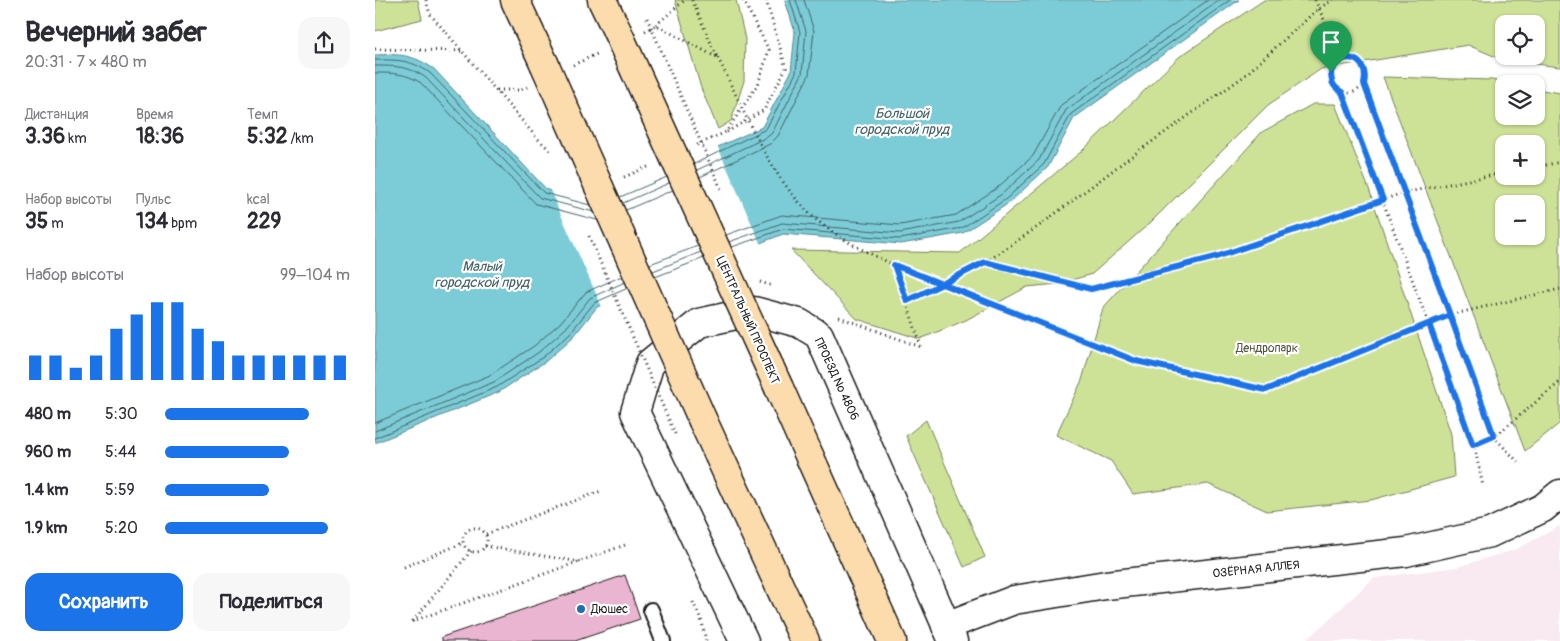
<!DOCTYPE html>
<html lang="ru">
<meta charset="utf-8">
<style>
:root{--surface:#fff;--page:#f7f7f7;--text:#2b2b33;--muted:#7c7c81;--accent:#1a73e8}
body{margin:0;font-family:Pangolin,sans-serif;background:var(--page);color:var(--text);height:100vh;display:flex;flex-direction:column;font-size:19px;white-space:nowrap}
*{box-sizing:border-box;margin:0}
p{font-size:16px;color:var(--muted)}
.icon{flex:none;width:28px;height:28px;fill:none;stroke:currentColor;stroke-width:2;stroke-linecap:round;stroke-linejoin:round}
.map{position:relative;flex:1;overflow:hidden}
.sheet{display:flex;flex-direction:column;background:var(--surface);width:375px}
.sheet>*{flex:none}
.controls{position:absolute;left:1120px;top:15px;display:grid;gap:10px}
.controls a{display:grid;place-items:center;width:50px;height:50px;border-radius:10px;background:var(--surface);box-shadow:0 1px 4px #0004;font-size:25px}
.pin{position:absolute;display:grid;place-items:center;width:42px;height:42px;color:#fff;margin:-51px -21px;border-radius:50% 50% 50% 0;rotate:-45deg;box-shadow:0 0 5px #0007}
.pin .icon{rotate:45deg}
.round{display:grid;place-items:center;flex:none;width:52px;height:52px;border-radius:15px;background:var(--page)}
.summary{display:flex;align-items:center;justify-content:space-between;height:85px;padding:0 25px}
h1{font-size:28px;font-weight:700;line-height:38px}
.metrics{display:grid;grid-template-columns:repeat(3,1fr);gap:8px;height:85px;padding:5px 25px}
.metrics div{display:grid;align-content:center}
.metrics b{font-size:21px;font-weight:700}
.metrics small{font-size:14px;font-weight:400}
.metrics p{font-size:14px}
.chart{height:140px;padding:10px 25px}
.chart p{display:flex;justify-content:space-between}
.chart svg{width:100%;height:90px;margin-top:5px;stroke:var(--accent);stroke-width:6}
.action{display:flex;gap:10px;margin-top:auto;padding:10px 25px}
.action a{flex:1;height:58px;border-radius:15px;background:var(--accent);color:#fff;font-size:20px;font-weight:700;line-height:58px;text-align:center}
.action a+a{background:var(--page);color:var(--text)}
ul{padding:0 25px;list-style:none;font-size:16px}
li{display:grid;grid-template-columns:80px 60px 1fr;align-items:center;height:38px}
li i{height:12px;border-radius:6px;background:var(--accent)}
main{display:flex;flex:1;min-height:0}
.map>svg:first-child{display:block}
</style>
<main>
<section class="sheet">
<div class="summary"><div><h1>Вечерний забег</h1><p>20:31 · 7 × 480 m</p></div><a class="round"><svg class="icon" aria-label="share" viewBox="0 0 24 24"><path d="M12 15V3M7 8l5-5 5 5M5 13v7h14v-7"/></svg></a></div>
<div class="metrics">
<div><p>Дистанция</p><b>3.36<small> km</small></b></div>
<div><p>Время</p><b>18:36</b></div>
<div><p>Темп</p><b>5:32<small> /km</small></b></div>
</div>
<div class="metrics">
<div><p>Набор высоты</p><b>35<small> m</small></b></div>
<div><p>Пульс</p><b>134<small> bpm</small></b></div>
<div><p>kcal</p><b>229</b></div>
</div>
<div class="chart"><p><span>Набор высоты</span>99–104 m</p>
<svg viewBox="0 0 160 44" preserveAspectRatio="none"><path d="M5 44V32M15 44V32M25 44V38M35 44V32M45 44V19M55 44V12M65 44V6M75 44V6M85 44V19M95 44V25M105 44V32M115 44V32M125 44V32M135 44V32M145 44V32M155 44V32"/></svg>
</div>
<ul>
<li><b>480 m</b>5:30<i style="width:78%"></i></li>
<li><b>960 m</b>5:44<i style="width:67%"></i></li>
<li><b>1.4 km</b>5:59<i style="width:56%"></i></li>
<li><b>1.9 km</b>5:20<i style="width:88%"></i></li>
</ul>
<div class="action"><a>Сохранить</a><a>Поделиться</a></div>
</section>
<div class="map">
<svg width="1185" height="641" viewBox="0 0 1185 641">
<rect width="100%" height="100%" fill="#fff"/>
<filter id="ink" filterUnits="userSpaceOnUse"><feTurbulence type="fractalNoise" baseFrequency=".02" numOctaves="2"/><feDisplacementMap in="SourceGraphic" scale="10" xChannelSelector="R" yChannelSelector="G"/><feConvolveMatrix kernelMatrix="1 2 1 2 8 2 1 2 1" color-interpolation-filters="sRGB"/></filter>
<g filter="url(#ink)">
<polygon fill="#f9e9f1" points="1185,526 1185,641 930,641 999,578 1082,567 1142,549"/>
<g fill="#cee297" stroke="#757f5a" fill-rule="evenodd">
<polygon points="0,0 43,0 47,19 0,31"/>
<polygon points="300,0 361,0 370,39 369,81 356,121 343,129 326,88"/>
<path d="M889,0h296v67l-57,-7 -35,-15 -147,24 -53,36 -117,117 -59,52 -34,10 -31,3 -61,33 -46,19 -63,-20 -66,-69 169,3 122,-102 97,-94zM1129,24h32v32h-32z"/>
<path d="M1008,77l109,3 19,4h-7v32h32v-27l24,4v330l-35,28zM1129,144h32v32h-32zM1129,204h32v32h-32z"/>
<polygon points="938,104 960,104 994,189 1076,434 1079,477 996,500 892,511 833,484 758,494 736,461 681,435 707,380 728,308 887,132"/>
<polygon points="551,420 610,557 589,567 531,436"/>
</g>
<path fill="#7cccd7" stroke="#56868c" d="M410,0h454l-165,118 -26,49 -39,36 -46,30 -62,11 -118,-10 -186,73 -23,29 -28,25 -47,31 -124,51v-388c25,-1 37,-1 59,14l113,121 51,11 164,-74 29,-55 4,-40z"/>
<polygon fill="#fff" points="342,145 386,245 227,307 174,188 223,199"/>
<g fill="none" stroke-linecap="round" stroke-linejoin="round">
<g stroke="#426267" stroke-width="1">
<path d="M0,60c24,0 34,-1 55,13l114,120 46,12"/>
<path d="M0,66c21,0 34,0 51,12l114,120 54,14"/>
<path d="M0,73c18,0 31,0 46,10l115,121 61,16"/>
<polyline points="319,164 391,129 421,73 425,32 415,0"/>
<polyline points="322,170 392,137 397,133 427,74 431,31 421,0"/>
<polyline points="325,177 395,144 403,136 434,75 439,31 429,0"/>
<polyline points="245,197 292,177"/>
<polyline points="248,203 294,183"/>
<polyline points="251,210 298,190"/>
<polyline points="351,235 407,215 525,225 581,215 622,188 658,156 686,105 833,0"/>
<polyline points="354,242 407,223 525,233 584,222 627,194 664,160 691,110 845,0"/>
<polyline points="357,247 408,229 525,239 587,228 631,199 669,164 696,114 855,0"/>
<polyline points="275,264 323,246"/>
<polyline points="278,271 326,252"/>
<polyline points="280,277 329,258"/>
<polyline points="0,423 115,375 159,346 185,323 211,292 247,276"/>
<polyline points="0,431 119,382 164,352 191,328 215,298 250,282"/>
<polyline points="0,438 122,387 168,357 195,333 219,303 253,288"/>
</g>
</g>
<polygon fill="#eab5d0" stroke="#1c1c1c" points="250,575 265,619 200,641 67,641 67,637"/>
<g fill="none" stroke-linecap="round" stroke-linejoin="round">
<g stroke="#1c1c1c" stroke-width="18">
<polyline id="lane" points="276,610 288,641"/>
</g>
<g stroke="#1c1c1c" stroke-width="31">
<g id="secondary">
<polyline points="571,626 639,600 731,585 1031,552 1115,533 1168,508 1185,494"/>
<polyline points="369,641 260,412 275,363 324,323 379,311 424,323 444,335 578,641"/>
</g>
</g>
<g stroke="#1c1c1c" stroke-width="31">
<g id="primary">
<polyline points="140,0 169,63"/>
<polyline points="227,0 242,31"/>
<polyline points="404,388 517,641"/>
<polyline points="328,421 430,641"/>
</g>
</g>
<g stroke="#1c1c1c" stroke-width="3" stroke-dasharray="1 4" stroke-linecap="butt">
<polyline points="51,0 55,14 162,138 177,152"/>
<polyline points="317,0 342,57"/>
<polyline points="940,0 967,59"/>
<polyline points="281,25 310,0"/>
<polyline points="270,31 281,25 343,58"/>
<polyline points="0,49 87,51"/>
<circle cx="973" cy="76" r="17"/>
<polyline points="198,65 224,53"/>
<polyline points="989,84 1119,437 1146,465"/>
<polyline points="122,90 146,90 152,87"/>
<polyline points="967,92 1099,445 1108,486"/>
<polyline points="352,132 389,110 411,68 391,0"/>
<polyline points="322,145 351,132 383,84 394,50 368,0"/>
<polyline points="1161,167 1185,162"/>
<polyline points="249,177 275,166"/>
<polyline points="611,262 664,226 754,158 868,77 944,8 958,0"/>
<polyline points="519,265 761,361 891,391 1075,315 1185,289"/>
<polyline points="519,265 546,346"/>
<polyline points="385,282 398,286"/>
<polyline points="532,301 611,262 716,289 841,257 1028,193 1129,173"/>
<polyline points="464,317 546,347"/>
<polyline points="1099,445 1119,437 1185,382"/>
<circle cx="100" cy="540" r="12"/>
<polyline points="111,534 226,491"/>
<polyline points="110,546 205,562"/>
<polyline points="96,551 38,621 250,545"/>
<polyline points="29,567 88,543"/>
<polyline points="318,602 327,622 331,641"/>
</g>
<use href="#lane" stroke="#fff" stroke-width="14"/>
<use href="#secondary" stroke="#fff" stroke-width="28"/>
<use href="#primary" stroke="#fcdcac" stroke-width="28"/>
<g stroke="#1c1c1c" stroke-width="31" stroke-linecap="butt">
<g id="primary-bridge">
<polyline points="242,31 404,388"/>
<polyline points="169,63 328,421"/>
</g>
</g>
<g stroke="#1c1c1c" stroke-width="3" stroke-dasharray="1 4" stroke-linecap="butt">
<polyline points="272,18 346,189"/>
<path d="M343,58c26,52 49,113 91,155 24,23 55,38 85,52"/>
<polyline points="214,236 300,434"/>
</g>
<use href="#primary-bridge" stroke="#fcdcac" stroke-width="28"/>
</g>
</g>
<g fill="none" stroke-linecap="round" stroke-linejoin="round" filter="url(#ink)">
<g stroke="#fff" stroke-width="10">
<path id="route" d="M956,72c0,10 2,15 11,20l41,108 -167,57 -125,32 -106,-27 -43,22 -48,-19 13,36 35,-17 194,77 130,29 184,-75 44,121 -21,9 -44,-121 21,-9 -86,-231c6,-26 -22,-36 -33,-12"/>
</g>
<use href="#route" stroke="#1a73e8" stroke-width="6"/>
</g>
<circle fill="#1f6fb2" stroke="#fff" stroke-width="2" cx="206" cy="609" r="5"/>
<g text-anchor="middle" stroke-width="4.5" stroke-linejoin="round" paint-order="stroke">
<g font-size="12" fill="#1c1c1c" stroke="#fff">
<text transform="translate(373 320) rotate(66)" y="4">ЦЕНТРАЛЬНЫЙ ПРОСПЕКТ</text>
<text transform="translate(462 379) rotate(65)" y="4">ПРОЕЗД № 4806</text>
<text transform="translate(881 569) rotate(-6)" y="4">ОЗЁРНАЯ АЛЛЕЯ</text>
</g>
<g font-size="12" fill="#515741" stroke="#fff">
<text x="892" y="352">Дендропарк</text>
</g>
<g font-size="12" fill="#1c1c1c" stroke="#fff" text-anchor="start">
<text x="216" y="613">Дюшес</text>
</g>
<g font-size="14" font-style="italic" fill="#426267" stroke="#fff">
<text x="527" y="118">Большой<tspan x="527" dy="16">городской пруд</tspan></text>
<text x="107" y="271">Малый<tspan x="107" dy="16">городской пруд</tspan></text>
</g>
</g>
</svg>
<div class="controls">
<a><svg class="icon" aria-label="locate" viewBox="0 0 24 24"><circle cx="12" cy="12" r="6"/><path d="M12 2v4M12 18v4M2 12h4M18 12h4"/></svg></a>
<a><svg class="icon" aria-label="layers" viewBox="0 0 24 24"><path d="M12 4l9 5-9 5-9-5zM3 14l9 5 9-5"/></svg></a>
<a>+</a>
<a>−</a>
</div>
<div class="pin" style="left:956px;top:72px;background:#1e9e55"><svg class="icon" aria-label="arrive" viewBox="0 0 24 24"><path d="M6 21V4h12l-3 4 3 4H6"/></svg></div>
</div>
</main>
